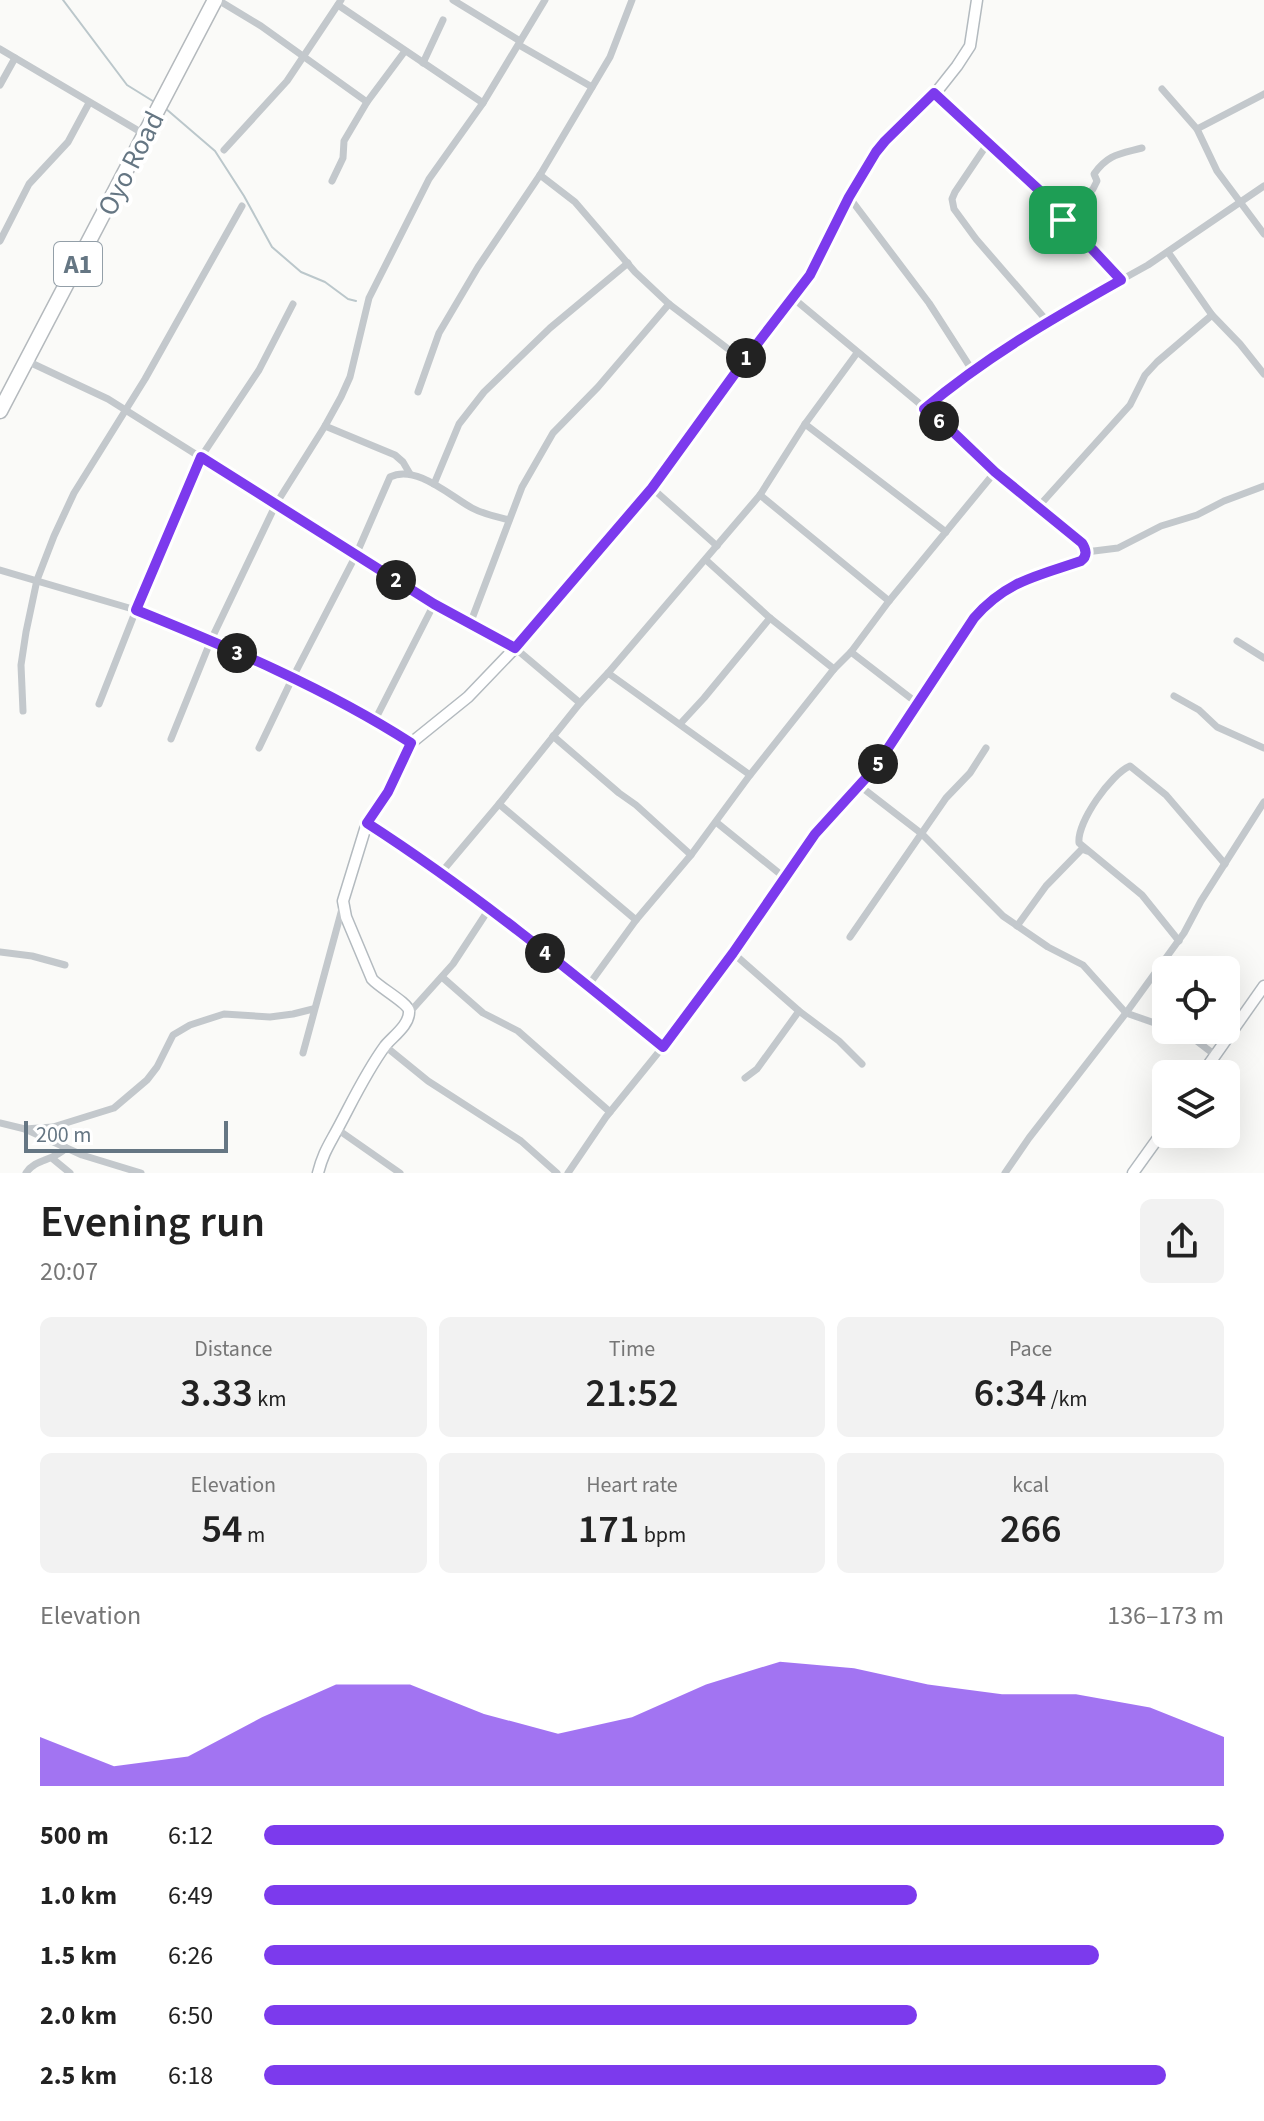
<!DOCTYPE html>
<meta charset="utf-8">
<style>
:root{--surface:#fff;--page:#f2f2f2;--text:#222;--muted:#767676;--accent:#7c3aed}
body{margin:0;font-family:"Source Sans 3",sans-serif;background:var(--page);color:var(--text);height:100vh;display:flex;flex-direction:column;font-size:30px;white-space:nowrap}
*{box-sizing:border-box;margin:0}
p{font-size:26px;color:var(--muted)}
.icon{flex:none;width:44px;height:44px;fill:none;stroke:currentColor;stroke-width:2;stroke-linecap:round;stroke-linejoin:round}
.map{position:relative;height:1173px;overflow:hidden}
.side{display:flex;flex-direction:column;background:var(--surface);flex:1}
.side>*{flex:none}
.tools{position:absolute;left:1152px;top:956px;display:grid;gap:16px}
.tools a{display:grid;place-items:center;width:88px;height:88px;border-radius:12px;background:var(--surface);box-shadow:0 8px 32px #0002;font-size:40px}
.scale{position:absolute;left:24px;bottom:20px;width:204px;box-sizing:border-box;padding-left:8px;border:4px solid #657683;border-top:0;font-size:22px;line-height:28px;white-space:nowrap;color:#657683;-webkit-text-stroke:6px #fff;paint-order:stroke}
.pin{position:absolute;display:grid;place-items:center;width:68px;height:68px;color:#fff;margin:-34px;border-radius:16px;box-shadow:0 4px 12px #0006}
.km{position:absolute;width:40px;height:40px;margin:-20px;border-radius:50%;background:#222;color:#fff;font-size:22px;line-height:40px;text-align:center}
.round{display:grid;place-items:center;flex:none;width:84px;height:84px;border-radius:12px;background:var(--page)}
.head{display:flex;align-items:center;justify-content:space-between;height:136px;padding:0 40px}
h1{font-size:44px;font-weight:600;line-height:60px}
.metrics{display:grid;grid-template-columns:repeat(3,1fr);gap:12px;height:136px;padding:8px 40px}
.metrics div{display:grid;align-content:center;border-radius:12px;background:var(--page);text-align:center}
.metrics b{font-size:40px;font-weight:600}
.metrics small{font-size:22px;font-weight:400}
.metrics p{font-size:22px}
.chart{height:224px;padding:16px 40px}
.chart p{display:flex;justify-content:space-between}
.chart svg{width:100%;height:144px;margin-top:8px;fill:var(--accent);opacity:.7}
ul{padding:0 40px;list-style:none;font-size:26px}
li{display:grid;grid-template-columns:128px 96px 1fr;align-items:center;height:60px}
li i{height:20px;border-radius:10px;background:var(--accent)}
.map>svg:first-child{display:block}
</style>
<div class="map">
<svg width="1264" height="1173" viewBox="0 0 1264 1173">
<rect width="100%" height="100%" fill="#fafaf8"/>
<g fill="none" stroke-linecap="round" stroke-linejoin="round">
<g stroke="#bbc7cb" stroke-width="2">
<polyline points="63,0 127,85 156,103"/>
<polyline points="165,108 215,151 244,196 272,247 301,272 325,282 348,299 356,301"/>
</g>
<g stroke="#b3babf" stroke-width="13">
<g id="secondary">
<polyline points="1202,1074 1264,986"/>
<path d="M318,1173c5,-20 11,-28 20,-45 15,-28 28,-56 47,-82 7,-9 25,-21 24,-35 -1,-8 -29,-23 -37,-32l-26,-62 -3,-16 24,-78 21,-31 23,-49 57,-46 47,-49 137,-160 92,-127 66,-86 39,-78 27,-45 9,-11 53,-51 19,-24 13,-20 7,-46"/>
<polyline points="1133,1173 1166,1127"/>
</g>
</g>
<g stroke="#b4b9bd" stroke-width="17">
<polyline id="highway" points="0,411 215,0"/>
</g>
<g stroke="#c3c8cc" stroke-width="7">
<polyline points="218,0 261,26 367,102"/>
<polyline points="453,0 520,41"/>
<polyline points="338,5 483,103"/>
<polyline points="519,45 592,87"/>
<polyline points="0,49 144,134"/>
<polyline points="423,63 443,20"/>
<polyline points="0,85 15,58"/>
<polyline points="1162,89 1197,129 1217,171 1264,234"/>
<polyline points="934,93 1039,190 1063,220 1121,280"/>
<polyline points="1197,129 1264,94"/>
<polyline points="988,143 955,192 952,199 954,209 976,239 1047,321"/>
<polyline points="224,150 287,81 341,0"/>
<polyline points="540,175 575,202 635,272 669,304 744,361"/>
<polyline points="332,181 343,158 344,141 367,102 405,51"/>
<polyline points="849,197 929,303 972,370"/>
<path d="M1063,220l30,-31 4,-8 -3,-7c14,-20 26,-20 48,-26"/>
<polyline points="0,241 29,184 68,142 89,103"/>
<polyline points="1168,252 1212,315 1240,344 1264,374"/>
<polyline points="27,361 108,399 434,604 515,648 580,703"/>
<polyline points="418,392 439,333 478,267 540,175 610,57 632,0"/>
<polyline points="924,409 972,370 1047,321 1148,265 1264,186"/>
<polyline points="805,424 946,532"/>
<polyline points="325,426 395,455 403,462 410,474"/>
<polyline points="434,484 459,424 484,392 550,328 628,263"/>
<polyline points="652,488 717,546"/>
<polyline points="760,495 889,601"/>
<polyline points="1039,506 1130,405 1145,375 1157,362 1212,315"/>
<polyline points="1086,552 1118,548 1161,526 1197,515 1224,501 1264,486"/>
<polyline points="706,560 770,618 834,669"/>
<polyline points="0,570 136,610 211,640 375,720 411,743"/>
<polyline points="470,624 522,487 553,433 598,387 669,304"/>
<polyline points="1237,641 1264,658"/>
<polyline points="851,652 917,703"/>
<polyline points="608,673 750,775"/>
<polyline points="1174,696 1199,710 1217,727 1264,748"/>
<polyline points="99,704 136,610 201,457 259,370 293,304"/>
<polyline points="23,711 21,665 26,632 37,580 54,536 74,493 145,379 242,206"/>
<polyline points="375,720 434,604"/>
<polyline points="680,724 704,698 770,618"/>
<polyline points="553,736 619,793 636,805 691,855"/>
<polyline points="171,739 211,640 276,504 325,426 341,397 350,377 369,298 429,179 483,103 545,0"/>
<path d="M259,748l33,-69 64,-124 34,-78c26,-13 60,19 82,31 11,6 25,9 37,12"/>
<polyline points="860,786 922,834 1003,916 1048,947 1083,965 1126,1013 1166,1027"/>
<polyline points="499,804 636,920"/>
<polyline points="716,822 785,878"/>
<path d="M367,823c104,67 201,146 296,224"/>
<polyline points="440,874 499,804 580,703 608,673 760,495 805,424 857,353"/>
<polyline points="1017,926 1046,886 1082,849 1087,851"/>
<polyline points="850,937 946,798 970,773 986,748"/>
<path d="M1179,941l-37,-46 -63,-52c-2,-21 32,-69 51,-77l36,29 59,69"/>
<polyline points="0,952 32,956 65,965"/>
<polyline points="733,953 799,1011 839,1041 862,1064"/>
<polyline points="442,977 483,1013 518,1031 610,1112"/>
<polyline points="588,986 636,920 691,855 750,775 834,669 851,652 889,601 995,472"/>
<polyline points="409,1013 453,964 489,909"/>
<polyline points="1175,1030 1189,1035 1215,1055"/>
<polyline points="385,1046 428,1081 521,1141 557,1173"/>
<polyline points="303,1053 342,909"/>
<polyline points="745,1078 757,1069 799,1011"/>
<polyline points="0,1123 25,1129 82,1155 141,1173"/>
<polyline points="25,1129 53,1127 114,1108 147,1080 157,1067 173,1035 190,1025 224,1014 270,1017 293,1014 313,1009"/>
<polyline points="337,1129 400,1173"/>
<polyline points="53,1159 70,1173"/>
<path d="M26,1173c10,-15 26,-11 40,-25"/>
<path d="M568,1173l38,-56 60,-74 67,-90 82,-119 60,-66 99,-150c31,-36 64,-43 107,-57 7,-5 5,-12 1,-18l-87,-71 -45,-43 -157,-131"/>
<polyline points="1005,1173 1029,1138 1126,1013 1184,933 1201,901 1264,802"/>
</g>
<use href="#secondary" stroke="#fff" stroke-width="10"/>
<use href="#highway" stroke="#fff" stroke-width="14"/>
</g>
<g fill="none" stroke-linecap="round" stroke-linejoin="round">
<g stroke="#fff" stroke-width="16">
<path id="route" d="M934,93l105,97 24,30 30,30 28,30c-71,40 -135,77 -197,129l26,20 45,43 87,71c4,6 6,13 -1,18 -44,15 -75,20 -107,57l-99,150 -60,66 -82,119 -70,94c-95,-78 -192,-157 -296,-224l21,-31 23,-49c-86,-55 -181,-95 -275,-133l65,-153 233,147 81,44 137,-160 92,-127 66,-86 39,-78 27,-45 9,-11z"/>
</g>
<use href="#route" stroke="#7c3aed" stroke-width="10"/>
</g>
<g text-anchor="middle" stroke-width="8" stroke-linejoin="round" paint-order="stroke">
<rect fill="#fff" stroke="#939fa8" stroke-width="2" x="54" y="242" width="48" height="44" rx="6"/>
<g font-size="26" font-weight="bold" fill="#657683">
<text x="78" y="273">A1</text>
</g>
<g font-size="28" fill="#657683" stroke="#fff">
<text transform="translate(130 163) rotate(-63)" y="10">Oyo Road</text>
</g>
</g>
</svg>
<div class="tools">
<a><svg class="icon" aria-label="locate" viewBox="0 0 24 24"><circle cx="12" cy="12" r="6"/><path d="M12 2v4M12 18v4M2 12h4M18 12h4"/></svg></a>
<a><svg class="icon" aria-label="layers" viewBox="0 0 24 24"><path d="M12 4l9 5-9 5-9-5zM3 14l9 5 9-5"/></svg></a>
</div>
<div class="scale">200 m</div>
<div class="pin" style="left:1063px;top:220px;background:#1e9e55"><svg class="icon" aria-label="arrive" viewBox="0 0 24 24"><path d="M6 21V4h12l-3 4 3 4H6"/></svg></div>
<b class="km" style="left:746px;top:358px">1</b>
<b class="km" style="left:396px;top:580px">2</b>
<b class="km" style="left:237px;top:653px">3</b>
<b class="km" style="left:545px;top:953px">4</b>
<b class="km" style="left:878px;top:764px">5</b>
<b class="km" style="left:939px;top:421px">6</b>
</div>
<section class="side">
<div class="head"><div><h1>Evening run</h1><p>20:07</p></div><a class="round"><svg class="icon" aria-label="share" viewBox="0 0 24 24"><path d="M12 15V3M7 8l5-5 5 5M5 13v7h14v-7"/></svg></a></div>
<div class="metrics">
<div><p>Distance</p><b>3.33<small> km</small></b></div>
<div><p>Time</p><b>21:52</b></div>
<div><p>Pace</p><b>6:34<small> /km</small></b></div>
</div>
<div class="metrics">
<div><p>Elevation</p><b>54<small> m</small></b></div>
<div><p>Heart rate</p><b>171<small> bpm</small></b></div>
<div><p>kcal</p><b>266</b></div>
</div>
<div class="chart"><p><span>Elevation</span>136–173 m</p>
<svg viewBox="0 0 160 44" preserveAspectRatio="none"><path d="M0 44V29L10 38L20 35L30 23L40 13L50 13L60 22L70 28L80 23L90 13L100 6L110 8L120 13L130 16L140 16L150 20L160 29V44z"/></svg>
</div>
<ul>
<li><b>500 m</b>6:12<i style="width:100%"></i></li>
<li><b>1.0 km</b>6:49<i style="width:68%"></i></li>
<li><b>1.5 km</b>6:26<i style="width:87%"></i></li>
<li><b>2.0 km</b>6:50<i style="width:68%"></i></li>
<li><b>2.5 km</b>6:18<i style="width:94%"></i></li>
</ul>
</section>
